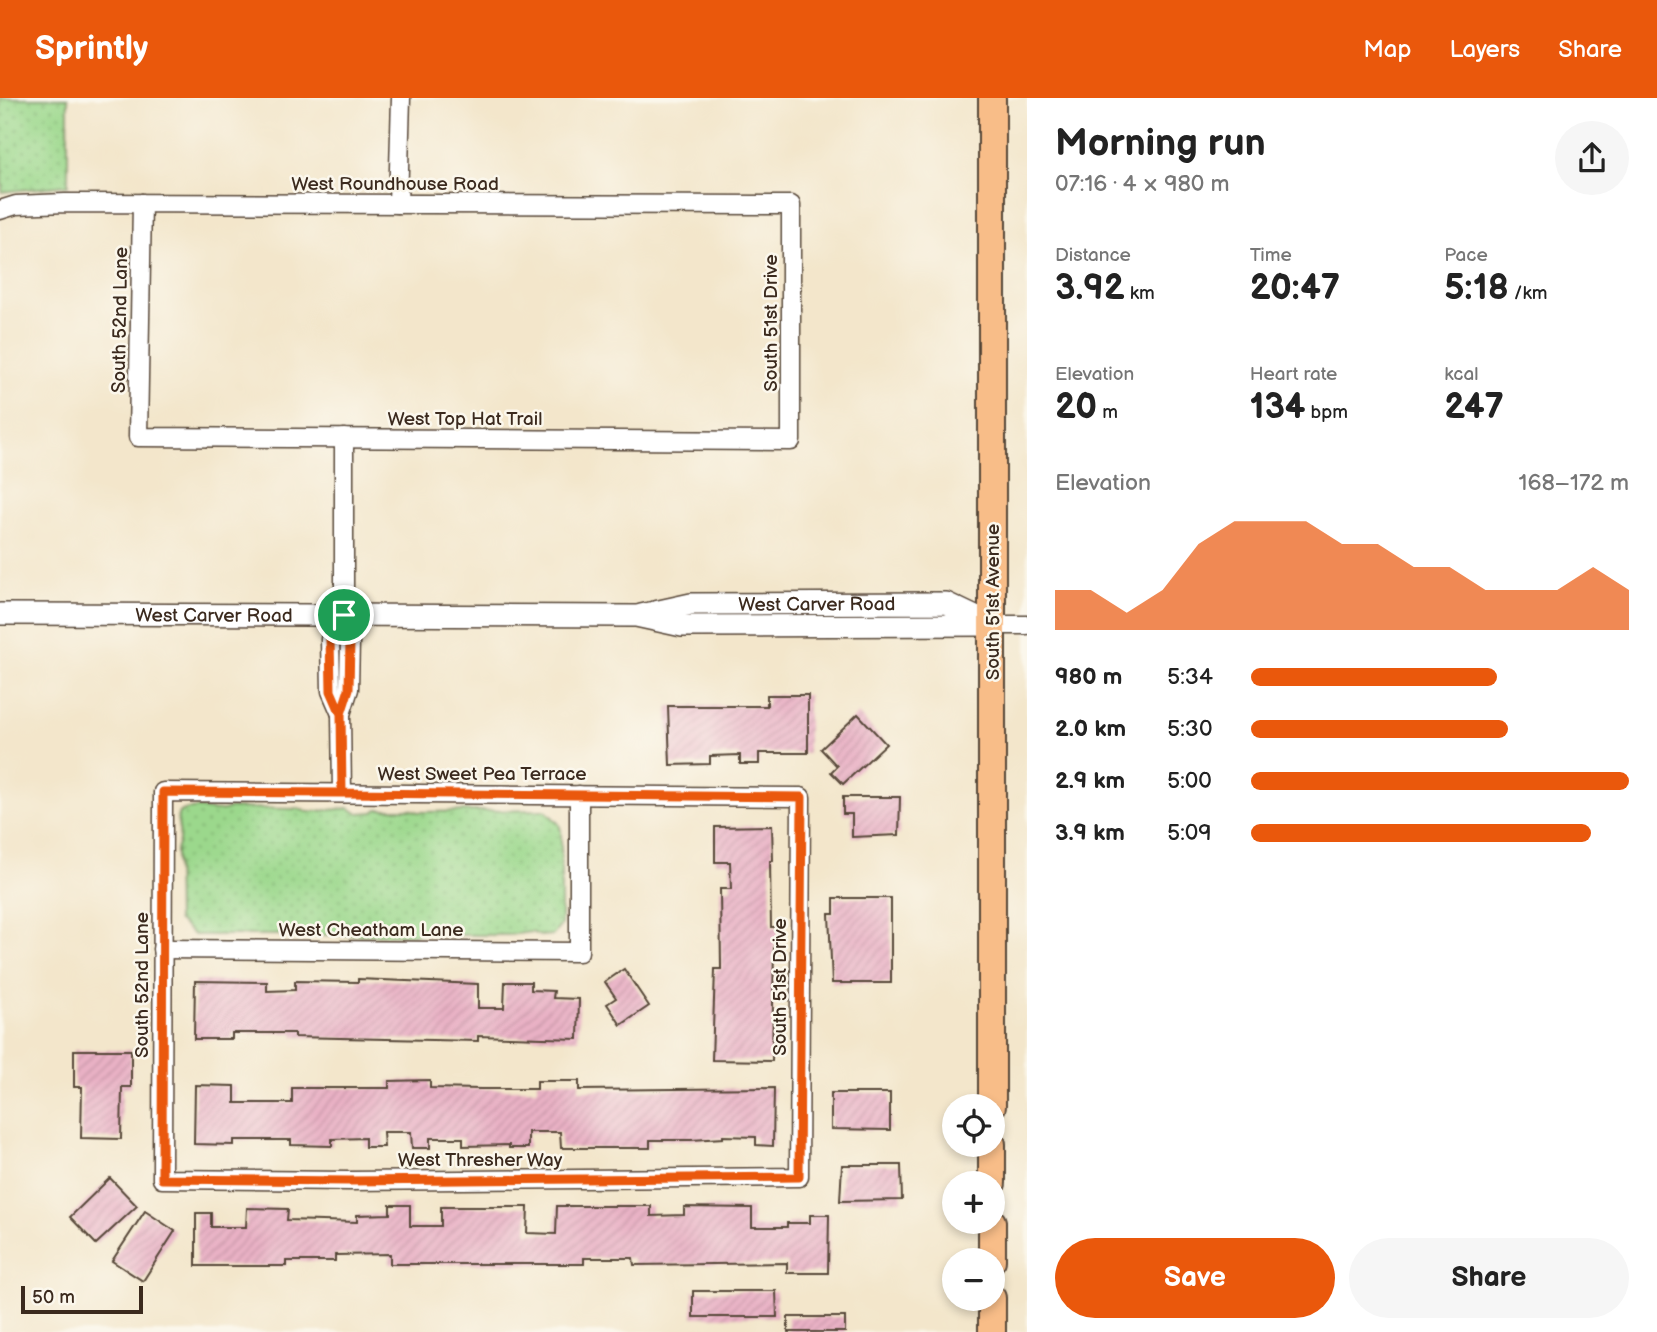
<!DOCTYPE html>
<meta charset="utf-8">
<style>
:root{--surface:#fff;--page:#f6f6f6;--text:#222;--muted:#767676;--accent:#ea580c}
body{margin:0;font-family:"Balsamiq Sans",sans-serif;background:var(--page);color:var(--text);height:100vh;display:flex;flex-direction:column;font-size:26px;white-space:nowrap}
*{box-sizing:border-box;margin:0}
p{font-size:23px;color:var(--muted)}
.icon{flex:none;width:38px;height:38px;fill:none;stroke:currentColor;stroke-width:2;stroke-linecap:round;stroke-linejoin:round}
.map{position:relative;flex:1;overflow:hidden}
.drawer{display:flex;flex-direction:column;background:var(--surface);width:630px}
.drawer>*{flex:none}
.buttons{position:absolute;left:942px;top:996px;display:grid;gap:14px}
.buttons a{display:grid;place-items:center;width:63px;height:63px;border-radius:50%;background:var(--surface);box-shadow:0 4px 10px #0003;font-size:35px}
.scale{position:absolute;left:21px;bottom:18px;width:122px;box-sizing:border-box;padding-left:7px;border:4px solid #3b2a1e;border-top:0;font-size:19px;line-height:24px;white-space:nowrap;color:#3b2a1e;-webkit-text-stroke:5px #fbf7ec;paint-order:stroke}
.pin{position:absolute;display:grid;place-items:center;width:60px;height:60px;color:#fff;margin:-30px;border:4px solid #fff;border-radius:50%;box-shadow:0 2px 7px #0007}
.round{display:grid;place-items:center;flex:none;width:74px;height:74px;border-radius:37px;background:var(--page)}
.head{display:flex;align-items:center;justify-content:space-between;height:119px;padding:0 28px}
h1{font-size:38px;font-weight:700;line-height:52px}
.figures{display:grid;grid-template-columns:repeat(3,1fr);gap:10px;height:119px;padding:7px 28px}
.figures div{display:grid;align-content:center}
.figures b{font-size:35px;font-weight:700}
.figures small{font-size:19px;font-weight:400}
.figures p{font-size:19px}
.chart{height:196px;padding:14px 28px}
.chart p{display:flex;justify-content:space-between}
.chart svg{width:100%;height:126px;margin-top:7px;fill:var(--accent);opacity:.7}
.action{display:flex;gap:14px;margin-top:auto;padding:14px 28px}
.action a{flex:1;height:80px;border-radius:42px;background:var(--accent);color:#fff;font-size:28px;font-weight:700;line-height:80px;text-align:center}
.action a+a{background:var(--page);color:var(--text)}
ul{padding:0 28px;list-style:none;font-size:23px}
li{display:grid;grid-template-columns:112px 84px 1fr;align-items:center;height:52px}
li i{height:18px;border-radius:9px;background:var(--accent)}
header{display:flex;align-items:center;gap:42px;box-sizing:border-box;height:98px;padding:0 35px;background:var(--accent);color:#fff}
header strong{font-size:33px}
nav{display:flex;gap:38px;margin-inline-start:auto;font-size:24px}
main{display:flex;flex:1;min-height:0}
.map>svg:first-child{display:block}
</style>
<header>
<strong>Sprintly</strong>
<nav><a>Map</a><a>Layers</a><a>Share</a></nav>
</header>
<main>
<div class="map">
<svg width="1027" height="1234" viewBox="0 0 1027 1234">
<defs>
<pattern id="park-dots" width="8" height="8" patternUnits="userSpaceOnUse" patternTransform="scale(1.75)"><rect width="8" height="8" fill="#9bd88c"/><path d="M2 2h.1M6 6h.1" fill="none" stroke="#86ba78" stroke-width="1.8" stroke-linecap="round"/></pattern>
<pattern id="building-hatch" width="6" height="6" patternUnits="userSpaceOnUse" patternTransform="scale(1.75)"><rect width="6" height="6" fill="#e9b1c5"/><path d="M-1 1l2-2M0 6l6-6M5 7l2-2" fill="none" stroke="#c998a9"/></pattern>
</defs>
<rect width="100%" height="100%" fill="#fbf7ec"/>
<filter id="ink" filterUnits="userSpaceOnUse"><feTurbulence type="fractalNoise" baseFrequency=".0143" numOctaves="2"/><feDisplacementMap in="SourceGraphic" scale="14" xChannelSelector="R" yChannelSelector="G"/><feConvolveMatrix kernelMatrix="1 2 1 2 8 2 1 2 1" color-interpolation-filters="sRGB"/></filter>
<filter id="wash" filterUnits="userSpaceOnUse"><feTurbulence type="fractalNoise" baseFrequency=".00686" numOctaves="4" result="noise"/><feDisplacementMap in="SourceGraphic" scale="28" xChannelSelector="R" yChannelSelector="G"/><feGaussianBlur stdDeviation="1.57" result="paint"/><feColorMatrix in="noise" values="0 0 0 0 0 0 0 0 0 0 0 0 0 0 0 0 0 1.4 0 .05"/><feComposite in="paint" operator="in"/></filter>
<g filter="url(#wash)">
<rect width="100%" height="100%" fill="#f3e6cb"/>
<g fill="url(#park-dots)" stroke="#6b8155" stroke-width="2">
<polygon points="0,0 68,0 68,87 2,94"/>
<path d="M200,710c11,4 20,4 31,0l68,1 9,3 41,-4 9,5 16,-1 4,-3h32l9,3 126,-2 14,14 2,7v94l-8,10 -13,1 -8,-4 -24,3h-63c-9,-5 -20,-4 -31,0h-220l-17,-15 -1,-70c13,-26 -17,-40 24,-42z"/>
</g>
<g id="blocks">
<g fill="url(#building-hatch)">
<polygon points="767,597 808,597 808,655 759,655 759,666 740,666 740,657 710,658 710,666 670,667 668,608 767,608"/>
<polygon points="858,616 886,646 843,686 831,674 837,668 821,651"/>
<polygon points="843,699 900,699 899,737 852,739 852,716 843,716"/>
<polygon points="772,728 773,763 770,763 771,829 778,829 778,848 774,848 772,963 712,962 715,871 721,871 720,791 731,791 730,764 715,764 715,729"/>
<polygon points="834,800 891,800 891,885 832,885 829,816 834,816"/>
<polygon points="624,871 649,908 621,927 607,906 616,900 605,884"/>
<polygon points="358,881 478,886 478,910 504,910 505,884 531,884 531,892 554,893 553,900 579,901 578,941 478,938 478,943 294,939 294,935 232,935 232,941 194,941 195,883 267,884 267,893 295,892 295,883 358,884"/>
<polygon points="74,952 131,952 131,989 122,989 121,1041 81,1040 82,989 74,989"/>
<polygon points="430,982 430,990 481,991 537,991 537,983 579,983 579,992 774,990 773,1048 756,1047 756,1039 723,1038 723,1040 691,1042 650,1042 650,1050 561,1050 560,1034 528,1034 528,1050 509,1050 509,1047 463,1048 463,1040 430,1040 430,1050 412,1050 411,1034 383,1034 384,1049 365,1049 365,1040 332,1041 332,1048 291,1047 291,1042 234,1042 234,1047 194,1046 195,987 235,988 235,1005 292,1005 292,990 389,990 389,983"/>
<polygon points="831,995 890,995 890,1032 831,1031"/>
<polygon points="842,1067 901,1067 902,1102 840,1103"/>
<polygon points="110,1080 137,1108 96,1146 70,1119"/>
<polygon points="390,1107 410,1107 410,1128 441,1128 441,1109 528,1109 527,1135 556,1136 557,1108 651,1108 651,1118 684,1117 684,1109 752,1110 752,1129 787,1129 787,1125 810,1125 810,1117 829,1117 828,1175 787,1175 787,1165 634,1167 633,1160 584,1160 584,1166 390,1166 390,1156 335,1157 335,1163 286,1163 286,1168 196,1168 196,1115 211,1115 211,1129 246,1129 247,1110 288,1111 287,1122 357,1124 357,1117 390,1116"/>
<polygon points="145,1113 175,1133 143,1183 112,1163"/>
<polygon points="693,1193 776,1193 777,1219 693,1219"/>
<rect x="788" y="1219" width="57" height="15"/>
</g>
</g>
</g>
<g filter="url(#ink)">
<use href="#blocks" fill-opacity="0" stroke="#574638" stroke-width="2"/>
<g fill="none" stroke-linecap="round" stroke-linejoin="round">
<g stroke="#574638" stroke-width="21">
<g id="minor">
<polyline points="398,106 401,0"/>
<polyline points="0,112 16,107 65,105 791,107 791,343 138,339 142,105"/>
<polyline points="992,527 1027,527"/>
<polyline points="341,616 331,593 330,541 344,517"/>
<polygon points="163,694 801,699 799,1079 349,1083 162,1081"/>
<polyline points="342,695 341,616 349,591 350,543 344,517 344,340"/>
<polyline points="162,851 579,854 579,697"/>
</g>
</g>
<g stroke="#574638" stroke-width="24">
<g id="tertiary">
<path id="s1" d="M0,516l636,2 46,10 310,-1"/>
<path id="s2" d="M641,517l50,-11 255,-1 42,20"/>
</g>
</g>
<g stroke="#574638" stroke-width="30">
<g id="primary">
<polyline points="992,0 992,1008"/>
<polyline points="992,1085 992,1046"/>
<polyline points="992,1162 992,1124"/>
<polyline points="992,1200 992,1234"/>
</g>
</g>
<use href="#minor" stroke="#fff" stroke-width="18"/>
<use href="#tertiary" stroke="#fff" stroke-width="21"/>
<use href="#primary" stroke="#f8bd88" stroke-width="26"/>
</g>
</g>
<g fill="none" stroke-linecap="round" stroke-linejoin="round" filter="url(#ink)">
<g stroke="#fff" stroke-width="14">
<polyline id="route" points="344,517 350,543 349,591 341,616 342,695 163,694 162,1081 349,1083 799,1079 802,699 342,695 341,616 331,593 330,541 344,517"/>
</g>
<use href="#route" stroke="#ea580c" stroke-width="9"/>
</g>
<g text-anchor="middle" stroke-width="5" stroke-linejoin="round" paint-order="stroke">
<g font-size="19" fill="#3b2a1e" stroke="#fbf7ec">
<text x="395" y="92">West Roundhouse Road</text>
<text transform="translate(119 222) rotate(-89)" y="7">South 52nd Lane</text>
<text transform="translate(770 225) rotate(-90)" y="7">South 51st Drive</text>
<text x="465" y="327">West Top Hat Trail</text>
<text transform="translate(992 504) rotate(-90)" y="7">South 51st Avenue</text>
<text dy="7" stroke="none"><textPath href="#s2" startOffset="177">West Carver Road</textPath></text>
<text dy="7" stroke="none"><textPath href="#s1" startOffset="214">West Carver Road</textPath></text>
<text x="482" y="682">West Sweet Pea Terrace</text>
<text x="371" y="838">West Cheatham Lane</text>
<text transform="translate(141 887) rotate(-90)" y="7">South 52nd Lane</text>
<text transform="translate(779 889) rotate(-90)" y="7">South 51st Drive</text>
<text x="480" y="1068">West Thresher Way</text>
</g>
</g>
</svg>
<div class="buttons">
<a><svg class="icon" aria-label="locate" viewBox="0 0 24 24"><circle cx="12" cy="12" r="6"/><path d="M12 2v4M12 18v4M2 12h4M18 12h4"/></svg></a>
<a>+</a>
<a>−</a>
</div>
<div class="scale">50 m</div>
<div class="pin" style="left:344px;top:517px;background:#1e9e55"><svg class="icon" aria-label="arrive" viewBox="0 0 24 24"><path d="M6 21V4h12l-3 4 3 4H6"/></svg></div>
</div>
<section class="drawer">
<div class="head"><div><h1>Morning run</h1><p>07:16 · 4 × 980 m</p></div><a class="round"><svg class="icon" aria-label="share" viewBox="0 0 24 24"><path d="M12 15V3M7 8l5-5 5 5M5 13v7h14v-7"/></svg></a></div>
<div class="figures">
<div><p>Distance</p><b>3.92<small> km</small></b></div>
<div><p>Time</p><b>20:47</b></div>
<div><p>Pace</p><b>5:18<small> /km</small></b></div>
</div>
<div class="figures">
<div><p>Elevation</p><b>20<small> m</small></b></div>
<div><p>Heart rate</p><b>134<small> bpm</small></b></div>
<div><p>kcal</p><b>247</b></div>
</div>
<div class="chart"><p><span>Elevation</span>168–172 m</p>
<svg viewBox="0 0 160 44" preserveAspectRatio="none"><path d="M0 44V30L10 30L20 38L30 30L40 14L50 6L60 6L70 6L80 14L90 14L100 22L110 22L120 30L130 30L140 30L150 22L160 30V44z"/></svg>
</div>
<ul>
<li><b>980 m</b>5:34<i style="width:65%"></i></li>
<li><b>2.0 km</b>5:30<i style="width:68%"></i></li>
<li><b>2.9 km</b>5:00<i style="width:100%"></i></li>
<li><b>3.9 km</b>5:09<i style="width:90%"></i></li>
</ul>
<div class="action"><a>Save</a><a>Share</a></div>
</section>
</main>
